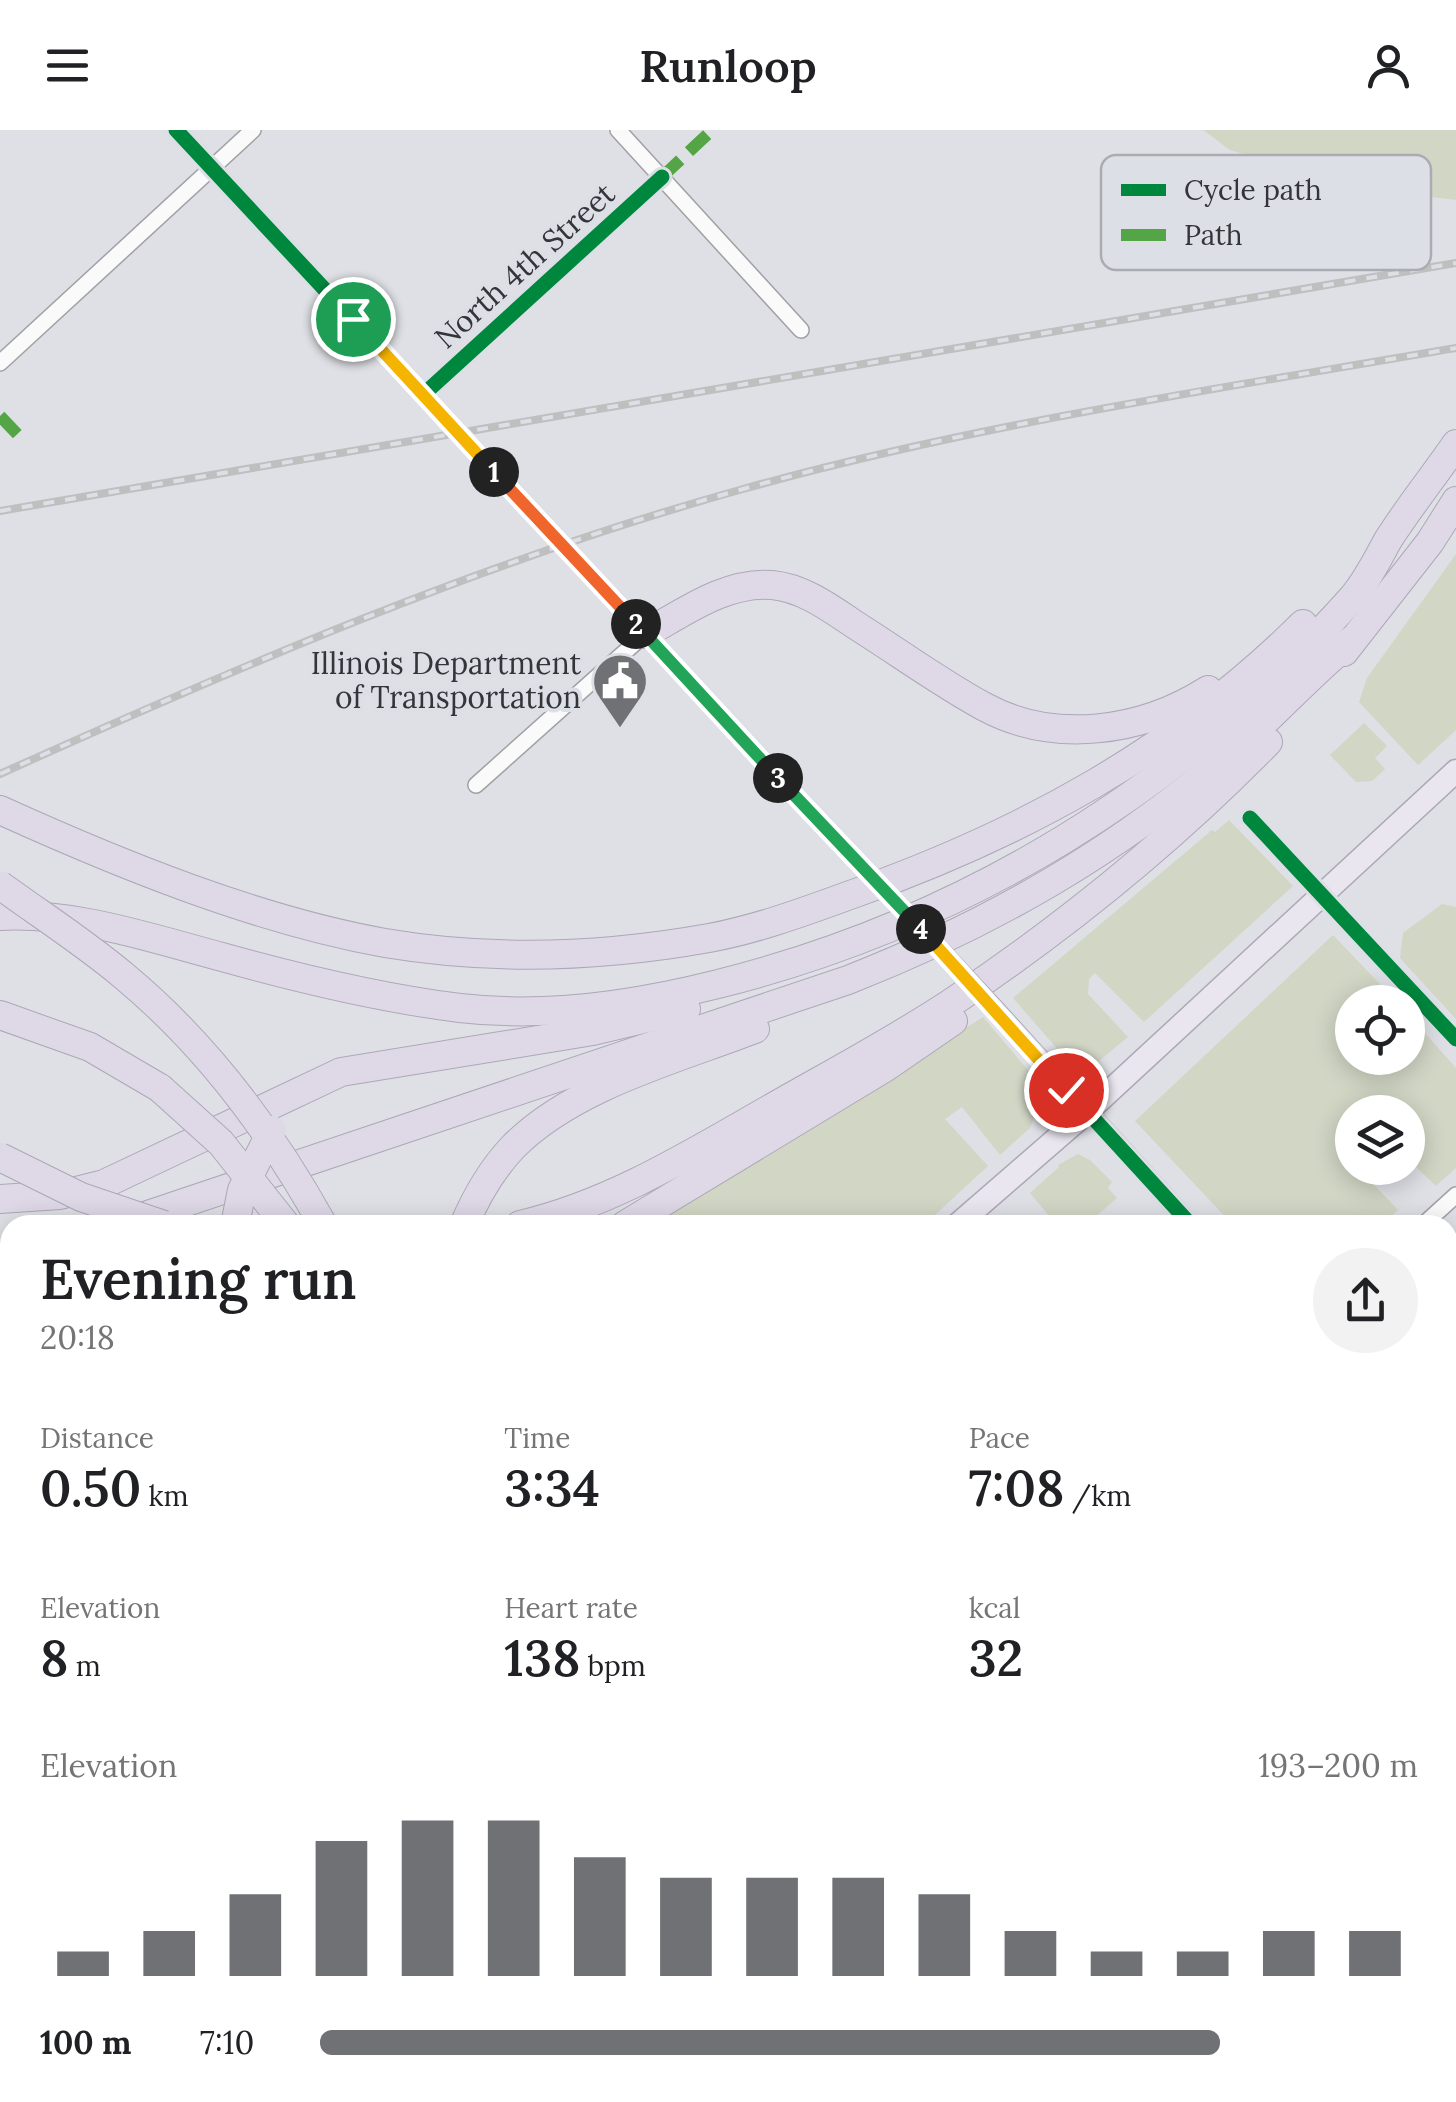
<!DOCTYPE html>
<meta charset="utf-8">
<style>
:root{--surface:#fff;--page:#f2f2f2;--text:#202124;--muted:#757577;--accent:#707175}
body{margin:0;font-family:Lora,serif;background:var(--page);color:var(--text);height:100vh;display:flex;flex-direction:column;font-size:38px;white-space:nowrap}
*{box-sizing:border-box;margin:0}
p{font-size:32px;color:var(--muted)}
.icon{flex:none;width:55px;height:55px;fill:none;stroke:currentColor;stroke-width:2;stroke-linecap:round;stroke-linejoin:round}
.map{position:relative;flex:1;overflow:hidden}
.side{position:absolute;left:0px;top:1085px;width:1458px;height:888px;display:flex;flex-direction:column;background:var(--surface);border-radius:30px 30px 0 0;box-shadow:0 5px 25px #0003}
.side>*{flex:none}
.fabs{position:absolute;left:1335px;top:855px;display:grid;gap:20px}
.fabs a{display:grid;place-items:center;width:90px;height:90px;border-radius:50%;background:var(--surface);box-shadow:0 5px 25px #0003;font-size:50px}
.pin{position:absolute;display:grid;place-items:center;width:85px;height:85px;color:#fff;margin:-42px;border:5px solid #fff;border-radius:50%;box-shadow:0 2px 10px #0007}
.km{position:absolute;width:50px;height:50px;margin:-25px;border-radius:50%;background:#222;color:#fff;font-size:28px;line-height:50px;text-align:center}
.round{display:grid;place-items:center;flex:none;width:105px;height:105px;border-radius:52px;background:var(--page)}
.summary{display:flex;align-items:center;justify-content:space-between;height:170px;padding:0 40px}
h1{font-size:55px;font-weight:600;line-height:75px}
.figures{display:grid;grid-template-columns:repeat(3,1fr);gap:15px;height:170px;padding:10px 40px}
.figures div{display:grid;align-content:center}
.figures b{font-size:50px;font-weight:600}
.figures small{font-size:28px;font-weight:400}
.figures p{font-size:28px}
.chart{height:280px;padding:20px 40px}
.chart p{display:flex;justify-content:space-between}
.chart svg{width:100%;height:180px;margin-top:10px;stroke:var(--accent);stroke-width:6}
ul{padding:0 40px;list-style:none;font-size:32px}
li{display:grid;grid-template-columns:160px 120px 1fr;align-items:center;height:75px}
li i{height:25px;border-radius:12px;background:var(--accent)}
header{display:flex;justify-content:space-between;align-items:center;height:130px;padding:0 40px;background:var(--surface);font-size:45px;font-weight:600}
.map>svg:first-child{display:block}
</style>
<header><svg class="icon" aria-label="menu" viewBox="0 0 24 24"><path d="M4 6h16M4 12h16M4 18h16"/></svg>Runloop<svg class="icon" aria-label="person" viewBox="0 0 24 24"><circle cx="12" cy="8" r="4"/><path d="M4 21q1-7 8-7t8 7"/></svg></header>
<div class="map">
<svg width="1456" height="1972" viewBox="0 0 1456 1972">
<rect width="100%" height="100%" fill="#dfe0e5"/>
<g fill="#d1d6c5">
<polygon points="1203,0 1456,0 1456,70 1358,58 1230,20"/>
<polygon points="1456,424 1456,600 1418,635 1359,572 1367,548"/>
<polygon points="1364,593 1387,616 1375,628 1385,639 1372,651 1356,652 1330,625"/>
<polygon points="1229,690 1293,756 1144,892 1095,843 1089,849 1088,864 1128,907 1088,940 1073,937 1013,868 1212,700 1215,702"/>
<polygon points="1442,774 1456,777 1456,889 1400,828 1403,803"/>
<polygon points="1333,805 1397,872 1352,872 1352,928 1408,928 1408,884 1456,938 1456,1038 1436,1056 1416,1037 1417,1021 1408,1010 1408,982 1352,982 1352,1023 1349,1027 1352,1038 1358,1038 1398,1080 1382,1095 1233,1095 1135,991"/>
<polygon points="983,887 1033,946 1042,968 1030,998 1000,1025 962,977 945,989 988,1036 924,1095 647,1095 713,1059"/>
<polygon points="1078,1024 1090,1030 1112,1052 1108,1058 1117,1068 1086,1095 1057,1095 1030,1063 1059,1037 1058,1035"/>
<polygon points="1448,1166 1456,1173 1456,1319 1448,1327 1448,1264 1453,1259 1448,1252"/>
<polygon points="0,1426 10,1436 10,1515 0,1525"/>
<polygon points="10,1555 10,1807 0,1803 0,1565"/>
<polygon points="893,1962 902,1972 718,1972 709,1963"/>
<polygon points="312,1963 401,1963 391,1972 320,1972"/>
</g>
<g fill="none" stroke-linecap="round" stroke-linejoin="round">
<g stroke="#a1a1a5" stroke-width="18">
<g id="minor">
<polyline points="618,0 801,200"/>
<polyline points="0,233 253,0"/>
<polyline points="424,264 662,47"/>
<polyline points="476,655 645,504"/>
<polyline points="1250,688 1456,909"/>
<polyline points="1423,1095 1456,1065"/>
<polyline points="1448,1502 1456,1495"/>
<polyline points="0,1540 10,1531"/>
<polyline points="1448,1617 1456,1626"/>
<polyline points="1448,1848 1456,1857"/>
<polyline points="209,1972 216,1962"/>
<polyline points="553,1972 563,1962"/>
</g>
</g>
<g stroke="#a1a1a5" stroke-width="20">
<g id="tertiary">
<polyline points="176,0 868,742"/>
<polyline points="997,881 1191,1095"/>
<polyline points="1448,1375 1456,1384"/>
</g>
</g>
<g stroke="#a1a1a5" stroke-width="22">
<g id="secondary">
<polyline points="0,1844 10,1835"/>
<polyline points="0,1864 10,1855"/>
<polyline points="0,1953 18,1972"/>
</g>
</g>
<g stroke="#ada7b7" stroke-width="25">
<g id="primary">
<polyline points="957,1095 1086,983 1456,641"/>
<polyline points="0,1217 10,1228"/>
<polyline points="0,1253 10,1264"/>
<polyline points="684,1962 693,1972"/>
<polyline points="1113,1962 1122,1972"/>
</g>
</g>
<g stroke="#ada7b7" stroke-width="30">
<g id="motorway">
<path d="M645,504c38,-21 81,-53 127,-49 33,3 62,26 88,43 41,26 81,55 123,78 71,39 159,26 225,-16"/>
<polyline points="1344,522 1430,412 1456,371"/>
<path d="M0,680c119,54 257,110 385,133 107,18 218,14 324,-5 49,-9 97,-27 144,-44 169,-60 322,-143 450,-270"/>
<path d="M0,786c75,-4 150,22 222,41 79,22 157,41 238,51 85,10 175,-3 258,-24 248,-62 466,-197 635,-387 15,-18 24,-37 35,-57 21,-33 46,-64 68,-96"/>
<polyline points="0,885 90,917 160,958"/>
<polyline points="0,1069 60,1065 104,1054 341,942 593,901 686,879"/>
<path d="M118,1095l730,-245c143,-56 270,-129 386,-230 41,-36 76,-76 118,-110"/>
<path d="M464,1095c12,-28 28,-56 49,-78 60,-61 164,-88 242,-118"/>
<path d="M520,1095c90,-21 169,-70 248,-115 61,-35 124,-68 183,-107 114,-76 221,-163 317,-261"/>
<polyline points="625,1095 886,937 953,891"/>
<polyline points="0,1135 10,1132"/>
<polyline points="0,1154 10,1161"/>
<polyline points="0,1198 10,1198"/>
<polyline points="930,1962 938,1972"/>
<polyline points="986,1962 994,1972"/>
</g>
</g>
<use href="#minor" stroke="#fafafb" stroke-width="15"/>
<use href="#tertiary" stroke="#fafafb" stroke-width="18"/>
<use href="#secondary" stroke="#fafafb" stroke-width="20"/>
<use href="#primary" stroke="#e9e6ef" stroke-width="22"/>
<use href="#motorway" stroke="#ded8e7" stroke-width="28"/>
<g stroke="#bfbfc0" stroke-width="2.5">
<polyline points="0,1813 10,1818"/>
<polyline points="1448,1898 1456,1908"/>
<polyline points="1448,1929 1456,1938"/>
</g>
<g stroke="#bfbfc0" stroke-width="8">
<g id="rail">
<polyline points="0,381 1456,133"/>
<path d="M0,644c242,-109 487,-214 743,-285 233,-65 474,-100 713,-141"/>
</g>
</g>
<use href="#rail" stroke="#dddfe7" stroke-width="4" stroke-dasharray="11" stroke-linecap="butt"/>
<g stroke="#a1a1a5" stroke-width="20" stroke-linecap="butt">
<polyline id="tertiary-bridge" points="868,742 997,881"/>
</g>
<g stroke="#ada7b7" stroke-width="30" stroke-linecap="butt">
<g id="motorway-bridge">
<path d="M0,755c41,30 85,58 124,91 83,69 147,155 199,249"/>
<polyline points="160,958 221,1013 286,1095"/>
<polyline points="0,1027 81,1067 164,1095"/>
<polyline points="235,1095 242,1060 272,1000"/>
</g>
</g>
<use href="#tertiary-bridge" stroke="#fafafb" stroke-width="18"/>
<use href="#motorway-bridge" stroke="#ded8e7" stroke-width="28"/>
<g stroke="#53a545" stroke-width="12" stroke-dasharray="25 12" stroke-linecap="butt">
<polyline points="662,47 712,0"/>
<polyline points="0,286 22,309"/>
</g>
<g stroke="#dddfe7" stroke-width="21">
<g id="cycleway">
<polyline points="176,0 868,742 1191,1095"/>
<polyline points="424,264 662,47"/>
<polyline points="1250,688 1456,909"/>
</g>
</g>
<use href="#cycleway" stroke="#00873e" stroke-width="15"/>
</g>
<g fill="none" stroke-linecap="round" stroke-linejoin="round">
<g stroke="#fff" stroke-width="20">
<polyline id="split-1" points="353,189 494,342"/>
</g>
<g stroke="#fff" stroke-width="20">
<polyline id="split-2" points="494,342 636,494"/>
</g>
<g stroke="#fff" stroke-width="20">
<polyline id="split-3" points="636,494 778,648"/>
</g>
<g stroke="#fff" stroke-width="20">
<polyline id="split-4" points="778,648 921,799"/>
</g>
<g stroke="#fff" stroke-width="20">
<polyline id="split-5" points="921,799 1066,960"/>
</g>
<use href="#split-1" stroke="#f5b400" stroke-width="12"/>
<use href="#split-2" stroke="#f0652b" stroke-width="12"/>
<use href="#split-3" stroke="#22a559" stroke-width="12"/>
<use href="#split-4" stroke="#22a559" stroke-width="12"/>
<use href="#split-5" stroke="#f5b400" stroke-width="12"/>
</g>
<defs>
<g id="civic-pin" transform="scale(2.875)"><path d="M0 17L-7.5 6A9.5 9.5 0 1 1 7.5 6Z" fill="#707175" stroke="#dddfe7"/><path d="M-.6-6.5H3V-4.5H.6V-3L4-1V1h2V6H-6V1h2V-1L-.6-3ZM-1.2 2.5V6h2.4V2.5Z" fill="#fff"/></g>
</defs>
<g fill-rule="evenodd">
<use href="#civic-pin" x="620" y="551"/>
</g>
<g text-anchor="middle" stroke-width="8" stroke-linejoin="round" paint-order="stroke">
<g font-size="30" fill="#343538" stroke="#dddfe7">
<text transform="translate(525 136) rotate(-42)" y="10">North 4th Street</text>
</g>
<g font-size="30" fill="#343538" stroke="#dddfe7" text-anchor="end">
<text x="581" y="544">Illinois Department<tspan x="581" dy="34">of Transportation</tspan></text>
</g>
</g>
<rect x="1101" y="25" width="330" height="115" rx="15" fill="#dddfe7" stroke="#aaacb2" stroke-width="2.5"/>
<rect x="1121" y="54" width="45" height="12" fill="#00873e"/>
<rect x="1121" y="99" width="45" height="12" fill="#53a545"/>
<g font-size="28" fill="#343538">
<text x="1184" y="70">Cycle path</text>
<text x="1184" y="115">Path</text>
</g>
</svg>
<div class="fabs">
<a><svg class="icon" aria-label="locate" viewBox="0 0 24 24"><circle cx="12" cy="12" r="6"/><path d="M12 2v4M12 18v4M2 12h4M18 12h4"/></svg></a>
<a><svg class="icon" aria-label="layers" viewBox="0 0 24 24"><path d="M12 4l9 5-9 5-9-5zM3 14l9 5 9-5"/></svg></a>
</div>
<div class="pin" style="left:353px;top:189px;background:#1e9e55"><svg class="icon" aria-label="arrive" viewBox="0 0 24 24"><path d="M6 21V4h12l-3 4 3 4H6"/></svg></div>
<div class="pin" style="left:1066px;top:960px;background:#d93025"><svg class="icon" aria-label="check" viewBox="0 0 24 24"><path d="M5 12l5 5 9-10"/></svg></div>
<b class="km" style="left:494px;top:342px">1</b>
<b class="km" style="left:636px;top:494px">2</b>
<b class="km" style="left:778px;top:648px">3</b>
<b class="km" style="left:921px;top:799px">4</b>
<section class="side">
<div class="summary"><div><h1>Evening run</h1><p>20:18</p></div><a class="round"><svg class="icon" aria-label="share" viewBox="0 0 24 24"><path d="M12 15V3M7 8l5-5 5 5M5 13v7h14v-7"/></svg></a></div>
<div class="figures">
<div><p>Distance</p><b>0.50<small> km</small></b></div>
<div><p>Time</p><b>3:34</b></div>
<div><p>Pace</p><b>7:08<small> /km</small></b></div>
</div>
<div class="figures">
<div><p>Elevation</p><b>8<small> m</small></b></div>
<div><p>Heart rate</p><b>138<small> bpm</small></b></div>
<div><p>kcal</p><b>32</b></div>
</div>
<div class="chart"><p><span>Elevation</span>193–200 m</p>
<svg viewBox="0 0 160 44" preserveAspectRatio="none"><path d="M5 44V38M15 44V33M25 44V24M35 44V11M45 44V6M55 44V6M65 44V15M75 44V20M85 44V20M95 44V20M105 44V24M115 44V33M125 44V38M135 44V38M145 44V33M155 44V33"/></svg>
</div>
<ul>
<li><b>100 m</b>7:10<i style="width:82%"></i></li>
</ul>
</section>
</div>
